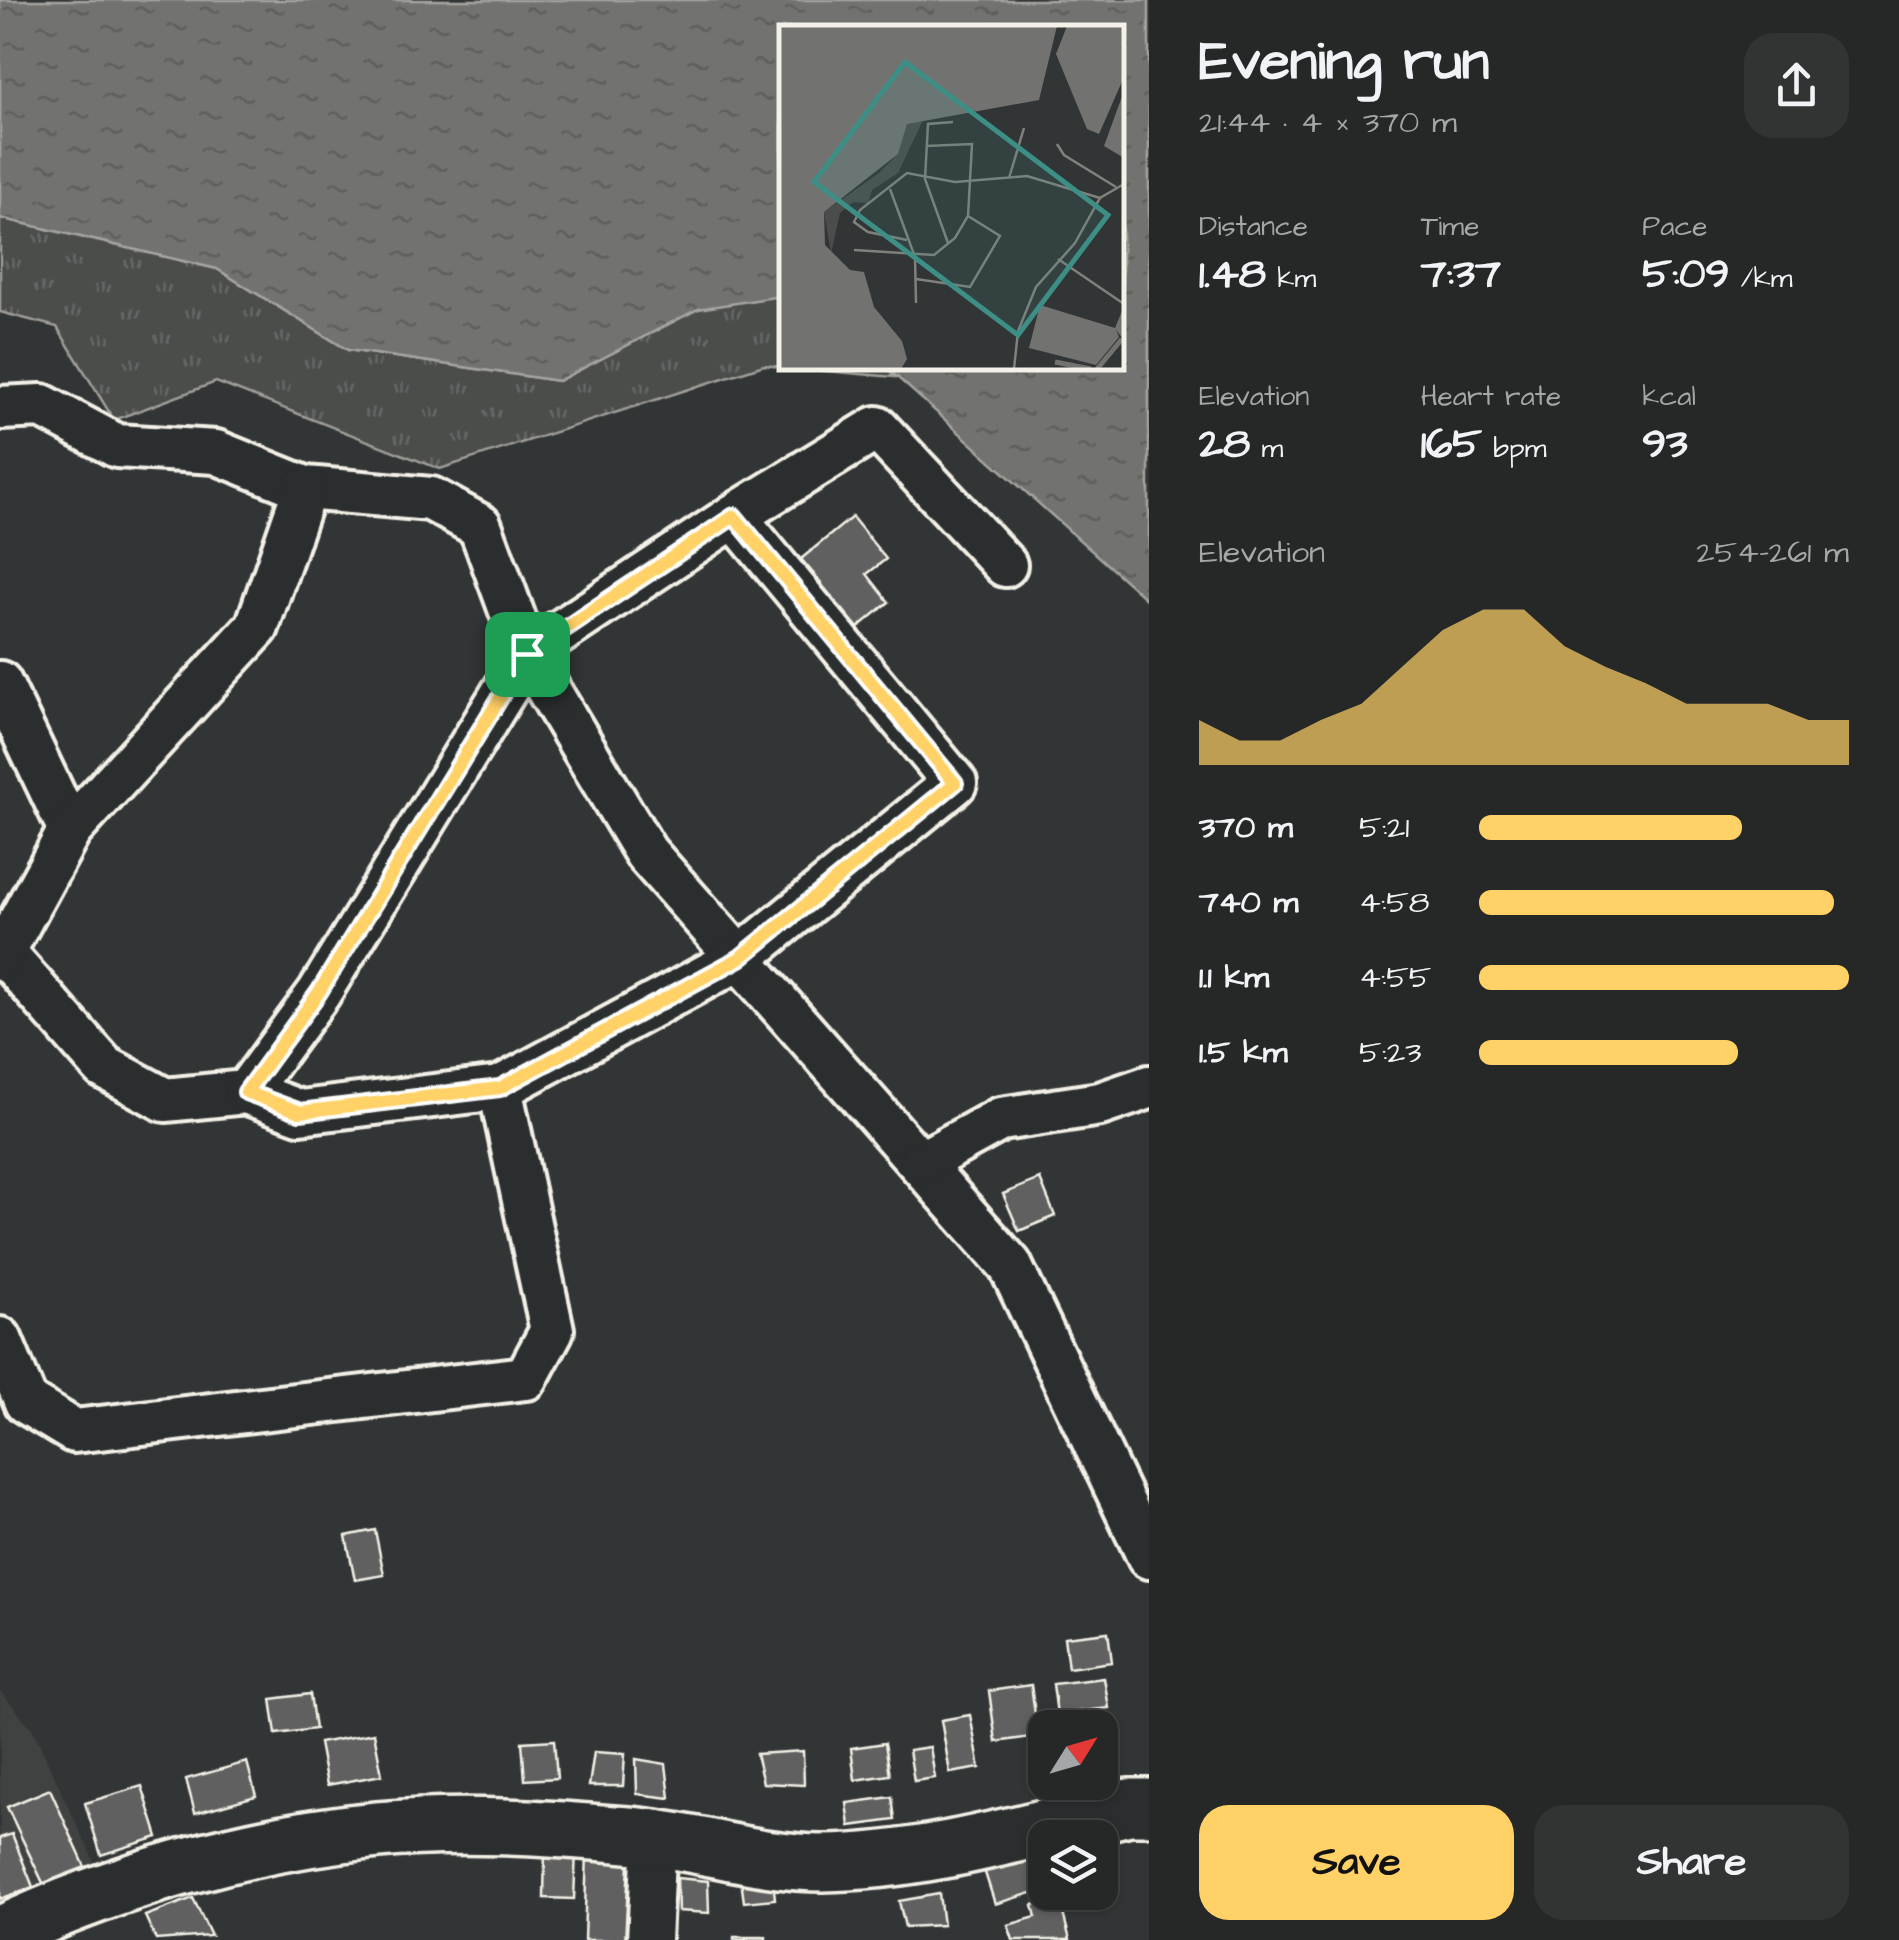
<!DOCTYPE html>
<meta charset="utf-8">
<style>
:root{--surface:#262828;--page:#323434;--text:#f1f3f6;--muted:#a4a6a8;--line:#424445;--accent:#ffd166}
body{margin:0;font-family:"Architects Daughter",sans-serif;background:var(--page);color:var(--text);height:100vh;display:flex;flex-direction:column;font-size:38px;white-space:nowrap}
*{box-sizing:border-box;margin:0}
p{font-size:32px;color:var(--muted)}
.icon{flex:none;width:55px;height:55px;fill:none;stroke:currentColor;stroke-width:2;stroke-linecap:round;stroke-linejoin:round}
.map{position:relative;flex:1;overflow:hidden}
.panel{display:flex;flex-direction:column;background:var(--surface);width:750px}
.panel>*{flex:none}
.needle{width:65px;rotate:53deg}
.tools{position:absolute;left:1028px;top:1710px;display:grid;gap:20px}
.tools a{display:grid;place-items:center;width:90px;height:90px;border-radius:20px;background:var(--surface);box-shadow:0 2px 8px #0004,0 0 0 2px var(--line);font-size:50px}
.pin{position:absolute;display:grid;place-items:center;width:85px;height:85px;color:#fff;margin:-42px;border-radius:20px;box-shadow:0 5px 15px #0006}
.round{display:grid;place-items:center;flex:none;width:105px;height:105px;border-radius:30px;background:var(--page)}
.overview{display:flex;align-items:center;justify-content:space-between;height:170px;padding:0 50px}
h1{font-size:55px;font-weight:800;line-height:75px}
.figures{display:grid;grid-template-columns:repeat(3,1fr);gap:15px;height:170px;padding:10px 50px}
.figures div{display:grid;align-content:center}
.figures b{font-size:42px;font-weight:800}
.figures small{font-size:28px;font-weight:400}
.figures p{font-size:28px}
.chart{height:280px;padding:20px 50px}
.chart p{display:flex;justify-content:space-between}
.chart svg{width:100%;height:180px;margin-top:10px;fill:var(--accent);opacity:.7}
.button{display:flex;gap:20px;margin-top:auto;padding:20px 50px}
.button a{flex:1;height:115px;border-radius:30px;background:var(--accent);color:#111;font-size:40px;font-weight:800;line-height:115px;text-align:center}
.button a+a{background:var(--page);color:var(--text)}
ul{padding:0 50px;list-style:none;font-size:32px}
li{display:grid;grid-template-columns:160px 120px 1fr;align-items:center;height:75px}
li i{height:25px;border-radius:12px;background:var(--accent)}
main{display:flex;flex:1;min-height:0}
.map>svg:first-child{display:block}
</style>
<main>
<div class="map">
<svg width="1149" height="1940" viewBox="0 0 1149 1940">
<defs>
<pattern id="grass-tufts" width="24" height="20" patternUnits="userSpaceOnUse" patternTransform="scale(2.5)"><rect width="24" height="20" fill="#4b4d4c"/><path d="M3 7l-1-3M5 7V3M7 7l1-3M15 17l-1-3M17 17v-4M19 17l1-3" fill="none" stroke="#666766"/></pattern>
<pattern id="water-ripples" width="26" height="14" patternUnits="userSpaceOnUse" patternTransform="scale(2.5)"><rect width="26" height="14" fill="#727370"/><path d="M2 4q2-2 4 0t4 0M15 11q2-2 4 0t4 0" fill="none" stroke="#5e5e5b"/></pattern>
</defs>
<rect width="100%" height="100%" fill="#323535"/>
<filter id="ink" filterUnits="userSpaceOnUse"><feTurbulence type="fractalNoise" baseFrequency=".01" numOctaves="2"/><feDisplacementMap in="SourceGraphic" scale="20" xChannelSelector="R" yChannelSelector="G"/><feConvolveMatrix kernelMatrix="1 2 1 2 8 2 1 2 1" color-interpolation-filters="sRGB"/></filter>
<g filter="url(#ink)">
<polygon fill="#404242" points="0,1691 33,1730 100,1874 0,1911"/>
<g fill="url(#grass-tufts)" stroke="#a09f9a" stroke-width="2.5">
<polygon points="0,218 217,269 348,350 558,381 698,309 777,293 781,296 781,367 764,365 440,469 216,382 114,420 57,327 0,312"/>
<polygon points="792,368 887,368 894,377"/>
</g>
<polygon fill="url(#water-ripples)" stroke="#a6a5a0" stroke-width="2.5" points="0,0 1149,0 1149,602 887,368 1122,368 1122,28 782,28 781,296 698,309 558,381 348,350 217,269 0,218"/>
<g fill="#5f605f" stroke="#f4f1e8" stroke-width="2.5">
<polygon points="852,517 886,559 867,574 889,602 858,628 843,610 831,620 810,595 822,584 801,559"/>
<polygon points="1040,1179 1055,1216 1019,1231 1003,1194"/>
<polygon points="375,1530 384,1575 355,1580 346,1536"/>
<polygon points="1108,1632 1112,1662 1068,1668 1064,1637"/>
<polygon points="1104,1678 1109,1708 1057,1714 1053,1684"/>
<polygon points="1031,1685 1038,1736 996,1742 989,1691"/>
<polygon points="310,1694 315,1729 276,1734 271,1699"/>
<polygon points="970,1715 980,1768 950,1773 941,1720"/>
<polygon points="374,1733 382,1775 327,1785 319,1743"/>
<polygon points="554,1740 557,1778 525,1780 522,1742"/>
<polygon points="885,1743 890,1775 855,1780 851,1748"/>
<polygon points="930,1747 935,1778 914,1781 909,1750"/>
<polygon points="803,1751 804,1785 763,1783 756,1754"/>
<polygon points="594,1752 625,1754 623,1786 589,1786"/>
<polygon points="636,1759 666,1764 670,1798 637,1794"/>
<polygon points="247,1762 256,1796 195,1813 186,1779"/>
<polygon points="142,1786 158,1837 101,1855 85,1803"/>
<polygon points="50,1789 86,1869 45,1887 7,1807"/>
<polygon points="892,1797 895,1820 850,1826 847,1803"/>
<polygon points="1098,1816 1115,1869 1100,1874 1100,1838"/>
<polygon points="12,1834 33,1887 0,1899 0,1838"/>
<polygon points="1030,1841 1045,1889 995,1904 980,1857"/>
<polygon points="545,1849 576,1851 574,1899 544,1898"/>
<polygon points="587,1852 640,1854 637,1940 584,1940"/>
<polygon points="772,1869 775,1899 744,1902 740,1873"/>
<polygon points="677,1878 708,1881 709,1913 678,1911"/>
<polygon points="939,1894 943,1925 905,1927 899,1901"/>
<polygon points="193,1898 211,1936 156,1940 145,1916"/>
<polygon points="1059,1898 1070,1940 1013,1940 1008,1925 1036,1917 1033,1905"/>
<rect x="734" y="1937" width="32" height="3"/>
</g>
<g fill="none" stroke-linecap="round" stroke-linejoin="round">
<g stroke="#f4f1e8" stroke-width="50">
<g id="street">
<polyline points="0,408 42,406 117,446 216,452 305,488 431,499 480,526 527,654 646,853 1010,1265 1149,1557"/>
<polyline points="0,683 70,830"/>
<polyline points="0,949 104,1067 165,1100 246,1092 300,1112 500,1088 740,958 955,783 734,516"/>
<polyline points="0,958 70,830 257,627 305,488"/>
<polyline points="246,1092 319,993 527,654 734,516 877,428 1005,565"/>
<polyline points="921,1163 1001,1119 1100,1104 1149,1087"/>
<polyline points="0,1339 26,1402 74,1431 526,1378 552,1330 500,1088"/>
<polyline points="649,1940 654,1837"/>
</g>
</g>
<g stroke="#f4f1e8" stroke-width="62">
<path id="secondary" d="M0,1935c113,-54 254,-94 378,-105 83,-8 168,-2 250,5 66,5 129,28 195,28 104,-1 206,-33 306,-56h20"/>
</g>
<use href="#street" stroke="#2a2d2e" stroke-width="42"/>
<use href="#secondary" stroke="#2a2d2e" stroke-width="55"/>
</g>
</g>
<g fill="none" stroke-linecap="round" stroke-linejoin="round" filter="url(#ink)">
<g stroke="#fff" stroke-width="20">
<polygon id="route" points="734,516 955,783 740,958 500,1088 300,1112 246,1092 319,992 527,654"/>
</g>
<use href="#route" stroke="#ffd166" stroke-width="12"/>
</g>
<g transform="translate(779 25)">
<rect width="345" height="345" fill="#323535"/>
<path d="M145,93l-26,55 -26,17 -4,13 -15,-1 -13,11 -9,40 -7,-41 55,-39 19,-19 8,-30z" fill="#4b4d4c"/>
<path d="M0,1h278l-18,74 -132,24 -9,30 -74,58 1,33 25,25 14,2 10,35 28,34 5,18 -6,10h-122zM288,1h57v51l-25,57 -12,-5 -31,-75zM345,66v67l-20,-12zM261,280l75,23 9,-22v34l-8,-10 3,7 -23,28 -67,-17z" fill="#727370"/>
<path fill="none" stroke="#727370" stroke-width="5" d="M276,337l36,7M318,344l25,-30"/>
<path fill="none" stroke="#80807d" stroke-width="2.5" d="M278,119l7,11 52,32M230,153l15,-50M111,164l25,68 1,46M128,215l-39,-8 -14,-10 6,-12 47,-37 48,9 72,-6 73,22M169,218l-23,-64 3,-55 25,-2M75,225l80,5 21,-17 13,-22 4,-72 -46,2M279,234l66,45M137,254l54,8 30,-51 -32,-20M235,344l4,-38 18,-44 39,-44 25,-45 24,-14"/>
<path fill="#3d8f86" fill-opacity="0.15" stroke="#3d8f86" stroke-width="5" d="M126,37l203,153 -90,120 -204,-153z"/>
<rect width="345" height="345" fill="none" stroke="#f4f1e8" stroke-width="5"/>
</g>
</svg>
<div class="tools">
<a><svg class="needle" viewBox="-14 -14 28 28"><path d="M0-13l5 13h-10z" fill="#e53935"/><path d="M0 13l5-13h-10z" fill="#a4a6a8"/></svg></a>
<a><svg class="icon" aria-label="layers" viewBox="0 0 24 24"><path d="M12 4l9 5-9 5-9-5zM3 14l9 5 9-5"/></svg></a>
</div>
<div class="pin" style="left:527px;top:654px;background:#1e9e55"><svg class="icon" aria-label="arrive" viewBox="0 0 24 24"><path d="M6 21V4h12l-3 4 3 4H6"/></svg></div>
</div>
<section class="panel">
<div class="overview"><div><h1>Evening run</h1><p>21:44 · 4 × 370 m</p></div><a class="round"><svg class="icon" aria-label="share" viewBox="0 0 24 24"><path d="M12 15V3M7 8l5-5 5 5M5 13v7h14v-7"/></svg></a></div>
<div class="figures">
<div><p>Distance</p><b>1.48<small> km</small></b></div>
<div><p>Time</p><b>7:37</b></div>
<div><p>Pace</p><b>5:09<small> /km</small></b></div>
</div>
<div class="figures">
<div><p>Elevation</p><b>28<small> m</small></b></div>
<div><p>Heart rate</p><b>165<small> bpm</small></b></div>
<div><p>kcal</p><b>93</b></div>
</div>
<div class="chart"><p><span>Elevation</span>254–261 m</p>
<svg viewBox="0 0 160 44" preserveAspectRatio="none"><path d="M0 44V33L10 38L20 38L30 33L40 29L50 20L60 11L70 6L80 6L90 15L100 20L110 24L120 29L130 29L140 29L150 33L160 33V44z"/></svg>
</div>
<ul>
<li><b>370 m</b>5:21<i style="width:71%"></i></li>
<li><b>740 m</b>4:58<i style="width:96%"></i></li>
<li><b>1.1 km</b>4:55<i style="width:100%"></i></li>
<li><b>1.5 km</b>5:23<i style="width:70%"></i></li>
</ul>
<div class="button"><a>Save</a><a>Share</a></div>
</section>
</main>
